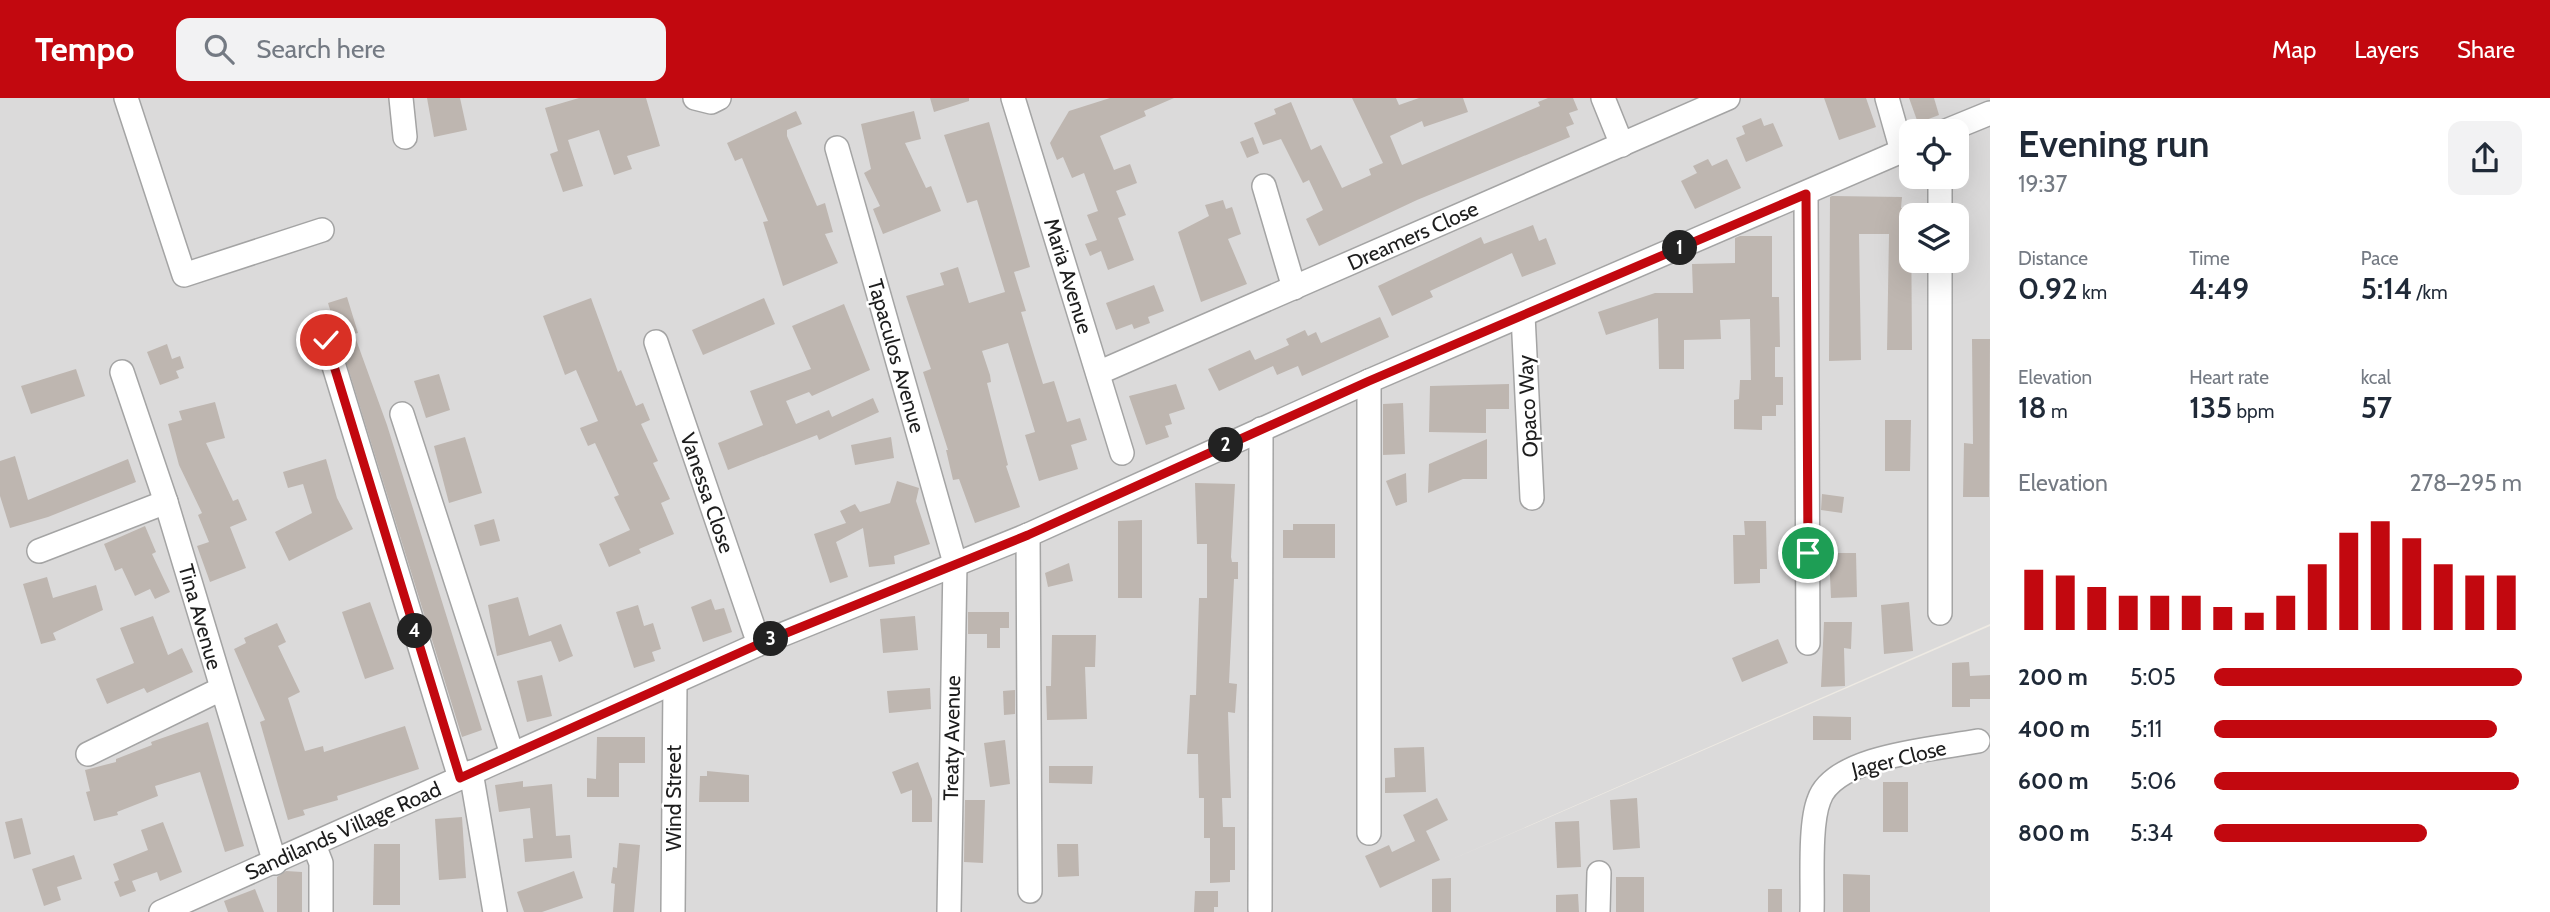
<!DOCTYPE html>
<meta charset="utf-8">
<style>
:root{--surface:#fff;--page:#f2f2f3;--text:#1f2937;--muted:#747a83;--accent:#c2080f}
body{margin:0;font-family:Cabin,sans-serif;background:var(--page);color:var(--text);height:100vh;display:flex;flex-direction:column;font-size:26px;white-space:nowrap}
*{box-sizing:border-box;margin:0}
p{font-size:23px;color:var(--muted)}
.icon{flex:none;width:38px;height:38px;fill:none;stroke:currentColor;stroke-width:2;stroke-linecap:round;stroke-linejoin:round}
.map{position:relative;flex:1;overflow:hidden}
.panel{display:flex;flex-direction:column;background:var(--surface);width:560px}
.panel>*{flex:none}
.tools{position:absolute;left:1899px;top:21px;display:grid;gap:14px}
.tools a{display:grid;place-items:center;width:70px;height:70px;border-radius:14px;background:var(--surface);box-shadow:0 7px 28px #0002;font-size:35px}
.pin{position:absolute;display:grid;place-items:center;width:60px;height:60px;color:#fff;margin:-30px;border:4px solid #fff;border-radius:50%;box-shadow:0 2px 7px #0007}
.km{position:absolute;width:35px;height:35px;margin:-18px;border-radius:50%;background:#222;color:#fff;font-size:19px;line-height:35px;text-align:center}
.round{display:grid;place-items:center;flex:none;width:74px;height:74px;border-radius:14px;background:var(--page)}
.overview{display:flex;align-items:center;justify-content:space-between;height:119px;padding:0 28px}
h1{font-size:38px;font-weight:600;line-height:52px}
.stats{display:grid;grid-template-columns:repeat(3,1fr);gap:10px;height:119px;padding:7px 28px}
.stats div{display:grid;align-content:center}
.stats b{font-size:30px;font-weight:600}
.stats small{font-size:19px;font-weight:400}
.stats p{font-size:19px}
.chart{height:196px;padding:14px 28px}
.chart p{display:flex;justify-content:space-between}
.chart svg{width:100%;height:126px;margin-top:7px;stroke:var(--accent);stroke-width:6}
ul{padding:0 28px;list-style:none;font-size:23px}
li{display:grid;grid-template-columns:112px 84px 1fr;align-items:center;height:52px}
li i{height:18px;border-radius:9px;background:var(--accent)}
header{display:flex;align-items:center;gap:42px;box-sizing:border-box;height:98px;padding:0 35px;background:var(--accent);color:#fff}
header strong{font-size:33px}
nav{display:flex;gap:38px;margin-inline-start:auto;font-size:24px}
.search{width:490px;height:63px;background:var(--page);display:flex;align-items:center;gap:18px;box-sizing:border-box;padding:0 24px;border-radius:14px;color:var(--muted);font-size:26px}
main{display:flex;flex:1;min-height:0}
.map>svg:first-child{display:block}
</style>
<header>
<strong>Tempo</strong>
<div class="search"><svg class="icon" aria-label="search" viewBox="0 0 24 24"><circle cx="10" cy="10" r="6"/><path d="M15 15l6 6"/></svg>Search here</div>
<nav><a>Map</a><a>Layers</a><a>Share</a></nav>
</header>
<main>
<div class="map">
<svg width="1990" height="814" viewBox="0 0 1990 814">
<rect width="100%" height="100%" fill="#eeeae3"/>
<path fill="#dbdada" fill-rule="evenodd" d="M0,0h1990v526l-551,241 551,-239v286h-1990zM1911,33h45v46h-45zM1911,117h45v46h-45z"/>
<g fill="#beb6b0">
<polygon points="427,0 460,0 467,32 434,39"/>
<polygon points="579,0 646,0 660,48 627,58 632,71 614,77 599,32 568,42 583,88 563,94 550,56 558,53 545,10"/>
<polygon points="930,0 969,0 969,3 934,14"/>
<polygon points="1110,0 1174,0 1144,13 1146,18 1100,38 1114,72 1130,66 1137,85 1116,93 1126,117 1118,120 1134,162 1108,172 1101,153 1090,158 1085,146 1097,142 1087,117 1098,113 1084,75 1072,80 1063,59 1057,62 1050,45 1069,13"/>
<polygon points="1352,0 1396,0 1399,7 1419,0 1463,0 1468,14 1424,29 1422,23 1390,38 1402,67 1540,8 1538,4 1548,0 1573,0 1578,12 1569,15 1574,26 1566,29 1570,39 1417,102 1319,148 1306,121 1323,112 1309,82 1303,85 1281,41 1263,47 1254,25 1276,16 1274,11 1291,4 1311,52 1321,47 1342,90 1371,77 1369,71 1383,65"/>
<polygon points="1824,0 1866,0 1876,29 1839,42"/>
<polygon points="1909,0 1934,0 1939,17 1918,25"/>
<polygon points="796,13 802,26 787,32 787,38 817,108 825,105 833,134 825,136 838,165 783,188 763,124 768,123 742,60 735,63 727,45"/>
<polygon points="914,13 921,41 905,45 926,90 931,88 941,113 883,136 873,111 880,108 864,75 871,71 861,26"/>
<polygon points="1761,20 1764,28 1773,25 1783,48 1746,64 1736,40 1745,36 1742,28"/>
<polygon points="989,24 1030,169 1014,174 1026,213 1021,214 1033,254 1043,286 1054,283 1067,324 1080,320 1087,342 1071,347 1078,371 1039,383 1025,337 1035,334 1008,245 982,253 990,277 991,284 987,285 1008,367 1006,368 1020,409 975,425 959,381 953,382 946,352 948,352 923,274 931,271 906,198 944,187 940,175 958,169 969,205 1005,194 977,102 967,105 944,37"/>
<polygon points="1253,39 1259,55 1247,60 1240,44"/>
<polygon points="1708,61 1712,68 1727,61 1741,90 1695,111 1681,83 1697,75 1693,68"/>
<polygon points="1832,98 1902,99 1901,110 1911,110 1912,252 1887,252 1889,136 1859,136 1861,262 1829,263 1830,99"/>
<polygon points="1223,102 1226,111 1232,109 1241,136 1228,141 1247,186 1201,204 1178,134 1209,118 1205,107"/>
<polygon points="1533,127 1539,143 1546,140 1556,166 1522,179 1512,155 1430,193 1433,199 1392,218 1378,188 1481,139 1484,146"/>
<polygon points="1740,138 1772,138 1772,199 1779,199 1780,249 1775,249 1775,279 1783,279 1783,307 1776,307 1776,318 1762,318 1762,332 1734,331 1734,302 1739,301 1740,282 1751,282 1750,221 1720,222 1721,241 1684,242 1684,271 1659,271 1658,220 1606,237 1598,214 1655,195 1693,195 1692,166 1735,165 1735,140"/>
<polygon points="1154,187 1164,213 1148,219 1150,225 1134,231 1132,226 1116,232 1106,205"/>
<polygon points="347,199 358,235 354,236 387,327 482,632 462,639 328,205"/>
<polygon points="591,200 618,274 621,272 636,308 643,305 650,322 641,326 658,363 653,365 670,401 661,405 674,436 639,451 641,455 609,469 599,446 630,432 614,399 619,397 595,345 588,348 580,330 598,323 576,272 565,277 543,218"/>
<polygon points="764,200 775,226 703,257 692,232"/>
<polygon points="844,206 870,272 812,298 809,294 786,303 796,326 829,312 832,319 873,300 879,314 819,342 817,337 728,372 718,345 763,327 750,293 811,271 792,228"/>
<polygon points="1380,219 1389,239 1302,278 1298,268 1277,277 1273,268 1219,293 1208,271 1250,252 1255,262 1289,247 1286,241 1305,232 1308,238 1316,234 1321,245"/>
<polygon points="1972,241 1990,241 1989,399 1963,399 1964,345 1973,346"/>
<polygon points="167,246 172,261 180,258 184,270 176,273 179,280 160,287 147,254"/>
<polygon points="76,271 85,298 31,316 21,288"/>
<polygon points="439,276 450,312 426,320 414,283"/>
<polygon points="1176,286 1185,311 1169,316 1172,326 1165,328 1169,339 1146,347 1129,298"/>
<polygon points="1509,286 1509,311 1486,311 1486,335 1429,334 1430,288"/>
<polygon points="215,304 225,340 206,345 233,403 238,401 247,422 230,429 246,470 210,484 197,448 209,444 198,417 202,415 179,367 168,326 182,322 179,313"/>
<polygon points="1403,305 1405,356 1383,357 1383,306"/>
<polygon points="1885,322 1911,322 1910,373 1885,373"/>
<polygon points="465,339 482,395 449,405 434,348"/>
<polygon points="891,339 894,360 855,367 851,347"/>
<polygon points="1487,341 1487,381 1463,381 1428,395 1429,366"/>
<polygon points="15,358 28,402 128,361 136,384 48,419 10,430 0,398 0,363"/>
<polygon points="326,361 337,400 353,431 289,463 275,434 312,415 303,386 288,390 283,374"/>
<polygon points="1406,375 1407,404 1396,408 1386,383"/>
<polygon points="897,383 919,390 916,403 930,446 894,458 895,466 869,469 863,430 836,444 848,479 830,485 814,436 846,425 840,413 855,406 860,414 890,405"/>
<polygon points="1195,385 1235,386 1231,459 1232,464 1238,464 1238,481 1234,481 1229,585 1237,586 1235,615 1228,614 1231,700 1222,700 1223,729 1235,729 1235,772 1230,772 1230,784 1210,785 1210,740 1204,740 1204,700 1199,700 1198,656 1187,656 1190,597 1196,597 1199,500 1207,500 1207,446 1197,446"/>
<polygon points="1822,396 1844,399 1842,415 1821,412"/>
<polygon points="494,421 500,443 480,448 474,427"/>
<polygon points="1142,422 1142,500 1118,500 1118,423"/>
<polygon points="1744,423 1766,423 1767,471 1760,471 1760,485 1734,486 1733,437 1745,437"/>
<polygon points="1293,426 1335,426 1335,460 1283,460 1283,432 1293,432"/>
<polygon points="145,428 156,454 152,456 170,494 155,501 150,491 135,498 122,470 115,473 104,446"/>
<polygon points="1829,455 1856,455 1857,499 1831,500"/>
<polygon points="1069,465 1073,483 1048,489 1045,475"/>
<polygon points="47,479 53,500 96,487 103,512 53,535 56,542 41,546 23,486"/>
<polygon points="518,499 529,538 561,526 573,558 559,564 551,543 497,558 488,507"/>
<polygon points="711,501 715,512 724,510 732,534 703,544 691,509"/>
<polygon points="370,504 394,571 365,581 342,514"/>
<polygon points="1909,504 1913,553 1884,556 1881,507"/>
<polygon points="638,507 644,528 653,525 661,551 652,554 655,563 634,570 616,514"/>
<polygon points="968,514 1009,514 1009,530 1000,530 1000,550 987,550 987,536 968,536"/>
<polygon points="153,518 168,557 182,550 193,574 147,595 144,590 107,606 96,581 134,565 120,530"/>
<polygon points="915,518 918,552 883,555 880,521"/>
<polygon points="1824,524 1852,524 1851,551 1844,550 1845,588 1821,589"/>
<polygon points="277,525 286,544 278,548 300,594 288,600 305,653 323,648 324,654 405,628 419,671 337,698 338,702 303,712 305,717 288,722 260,624 265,622 234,551 246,545 244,540"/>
<polygon points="1052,537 1096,537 1095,569 1085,569 1087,621 1047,622 1046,588 1051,588"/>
<polygon points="1778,541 1788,565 1742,584 1732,560"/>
<polygon points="1969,564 1970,578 1990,577 1990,601 1970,601 1970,609 1952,609 1952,565"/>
<polygon points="542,577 552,618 527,624 517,583"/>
<polygon points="930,590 931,611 889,615 887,593"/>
<polygon points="1015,592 1015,616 1004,617 1003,593"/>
<polygon points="1813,618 1851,619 1851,642 1813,642"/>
<polygon points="208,624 244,748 225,754 200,674 155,688 158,698 117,714 118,717 94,723 86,694 90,693 85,672 116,664 116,661 152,647 151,644"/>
<polygon points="597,639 645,639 645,665 619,665 619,699 587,699 587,680 596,681"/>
<polygon points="1005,642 1010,686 990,689 984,645"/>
<polygon points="1424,649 1426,694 1385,695 1385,680 1395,679 1394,650"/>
<polygon points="918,664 932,701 932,724 912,724 912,692 901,696 892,674"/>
<polygon points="1049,668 1093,668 1092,686 1049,685"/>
<polygon points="707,673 749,677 749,704 699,704 700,678 707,678"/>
<polygon points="523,683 523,689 552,686 556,738 570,737 572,760 525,764 523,741 533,740 530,710 499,714 495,687"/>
<rect x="1883" y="684" width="25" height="50"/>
<polygon points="1437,700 1448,722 1426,733 1440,762 1380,790 1365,758 1389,747 1392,754 1415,743 1403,717"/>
<polygon points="1637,700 1640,750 1613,752 1610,702"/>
<polygon points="965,702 985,702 983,765 964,764"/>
<polygon points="462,719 466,780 439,782 435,721"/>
<polygon points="22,720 31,756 14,761 5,724"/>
<polygon points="1579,723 1581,769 1557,770 1555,724"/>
<polygon points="163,724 182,774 160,783 157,774 132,783 136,793 120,799 114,784 119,782 113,766 148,752 141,732"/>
<polygon points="619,745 640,747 634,814 613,814 615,786 611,785 613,769 617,770"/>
<polygon points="374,746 400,746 400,807 373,807"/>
<polygon points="1057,746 1078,746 1079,778 1058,779"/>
<polygon points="74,757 82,781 57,789 61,802 44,808 32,771"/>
<polygon points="286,773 302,774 302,814 277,814 277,779"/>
<polygon points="574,773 583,800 542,814 524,814 517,794"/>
<polygon points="1843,776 1870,777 1870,814 1843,814"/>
<rect x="1616" y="779" width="28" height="35"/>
<polygon points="1451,780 1451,814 1432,814 1432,781"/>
<polygon points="255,791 264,814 228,814 224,803"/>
<rect x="1768" y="791" width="14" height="23"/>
<polygon points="1195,793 1218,793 1218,809 1214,809 1214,814 1194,814"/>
<polygon points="1578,796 1579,814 1556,814 1556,797"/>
</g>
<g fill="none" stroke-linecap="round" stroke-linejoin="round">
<g stroke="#a4a4a4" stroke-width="26">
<g id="minor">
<polyline points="126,0 184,177 322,132"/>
<polyline points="401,0 405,39"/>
<polyline points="695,0 711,4 719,0"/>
<polyline points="1013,0 1122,355"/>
<polyline points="1603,0 1622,47"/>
<polyline points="1887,0 1902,53"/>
<polyline points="1946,33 1990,15"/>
<polyline points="837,50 955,465 949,814"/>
<polyline points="1264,88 1294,190"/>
<polyline points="1806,96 1808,545"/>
<polyline points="1940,117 1940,79"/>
<polyline points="1523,217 1532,400"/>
<polyline points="326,242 460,680"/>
<polyline points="656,244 759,546"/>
<polyline points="122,274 166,404 275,765"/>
<polyline points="1098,275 1728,0"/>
<polyline points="402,316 512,656"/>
<polyline points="1028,437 1030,793"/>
<polyline points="39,453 166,404"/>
<polyline points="1940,515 1940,163"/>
<polyline points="88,656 221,591"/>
<polyline points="471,674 495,814"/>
<polyline points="1369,735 1369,283"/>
<polyline points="314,747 321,765 321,814"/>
<polyline points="1260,811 1261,331"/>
<polyline points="161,814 759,546 1028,437 1369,283 1911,49"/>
<polyline points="673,814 675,586"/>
<polyline points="1598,814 1599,775"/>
<path d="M1812,814c1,-29 -3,-87 7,-112 15,-45 118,-51 159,-59"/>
</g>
</g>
<use href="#minor" stroke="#fff" stroke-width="23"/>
</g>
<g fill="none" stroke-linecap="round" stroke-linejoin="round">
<g stroke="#fff" stroke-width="14">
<polyline id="route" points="326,242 460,680 759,546 1028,437 1369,283 1806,96 1808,455"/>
</g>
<use href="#route" stroke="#c2080f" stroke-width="9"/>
</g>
<g text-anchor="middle" stroke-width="5" stroke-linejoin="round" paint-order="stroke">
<g font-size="21" fill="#1d1d1d" stroke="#fff">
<text transform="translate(1413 138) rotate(-24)" y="7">Dreamers Close</text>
<text transform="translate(1068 178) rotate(73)" y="7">Maria Avenue</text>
<text transform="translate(896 258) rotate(74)" y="7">Tapaculos Avenue</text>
<text transform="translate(1528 308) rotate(-93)" y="7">Opaco Way</text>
<text transform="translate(707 395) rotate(71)" y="7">Vanessa Close</text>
<text transform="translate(200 519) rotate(74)" y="7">Tina Avenue</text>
<text transform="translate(952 640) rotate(-89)" y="7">Treaty Avenue</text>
<text transform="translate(1899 661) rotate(-14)" y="7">Jager Close</text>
<text transform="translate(674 700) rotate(-90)" y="7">Wind Street</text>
<text transform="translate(343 733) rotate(-24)" y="7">Sandilands Village Road</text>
</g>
</g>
</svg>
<div class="tools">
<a><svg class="icon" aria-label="locate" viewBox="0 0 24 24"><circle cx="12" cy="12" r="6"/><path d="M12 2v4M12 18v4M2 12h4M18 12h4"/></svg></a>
<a><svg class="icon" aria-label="layers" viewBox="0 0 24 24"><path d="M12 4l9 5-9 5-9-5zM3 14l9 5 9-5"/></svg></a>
</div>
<div class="pin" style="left:1808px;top:455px;background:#1e9e55"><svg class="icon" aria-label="arrive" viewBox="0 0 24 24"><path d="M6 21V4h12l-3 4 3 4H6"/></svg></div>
<div class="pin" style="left:326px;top:242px;background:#d93025"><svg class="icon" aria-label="check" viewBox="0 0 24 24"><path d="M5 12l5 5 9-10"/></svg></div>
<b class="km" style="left:1680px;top:150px">1</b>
<b class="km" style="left:1226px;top:347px">2</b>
<b class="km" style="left:771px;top:541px">3</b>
<b class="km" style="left:415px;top:533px">4</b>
</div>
<section class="panel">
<div class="overview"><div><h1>Evening run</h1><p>19:37</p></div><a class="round"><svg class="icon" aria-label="share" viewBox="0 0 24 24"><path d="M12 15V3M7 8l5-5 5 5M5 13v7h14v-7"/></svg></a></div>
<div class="stats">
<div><p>Distance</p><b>0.92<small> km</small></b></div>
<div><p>Time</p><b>4:49</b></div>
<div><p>Pace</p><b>5:14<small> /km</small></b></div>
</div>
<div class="stats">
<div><p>Elevation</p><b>18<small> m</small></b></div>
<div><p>Heart rate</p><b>135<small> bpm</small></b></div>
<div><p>kcal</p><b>57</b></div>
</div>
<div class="chart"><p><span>Elevation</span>278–295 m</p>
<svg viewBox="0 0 160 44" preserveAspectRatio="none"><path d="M5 44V23M15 44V25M25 44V29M35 44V32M45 44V32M55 44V32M65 44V36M75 44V38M85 44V32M95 44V21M105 44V10M115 44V6M125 44V12M135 44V21M145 44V25M155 44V25"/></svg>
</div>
<ul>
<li><b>200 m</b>5:05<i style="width:100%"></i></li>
<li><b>400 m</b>5:11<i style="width:92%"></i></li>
<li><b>600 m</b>5:06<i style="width:99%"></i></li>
<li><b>800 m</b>5:34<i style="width:69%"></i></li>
</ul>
</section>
</main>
